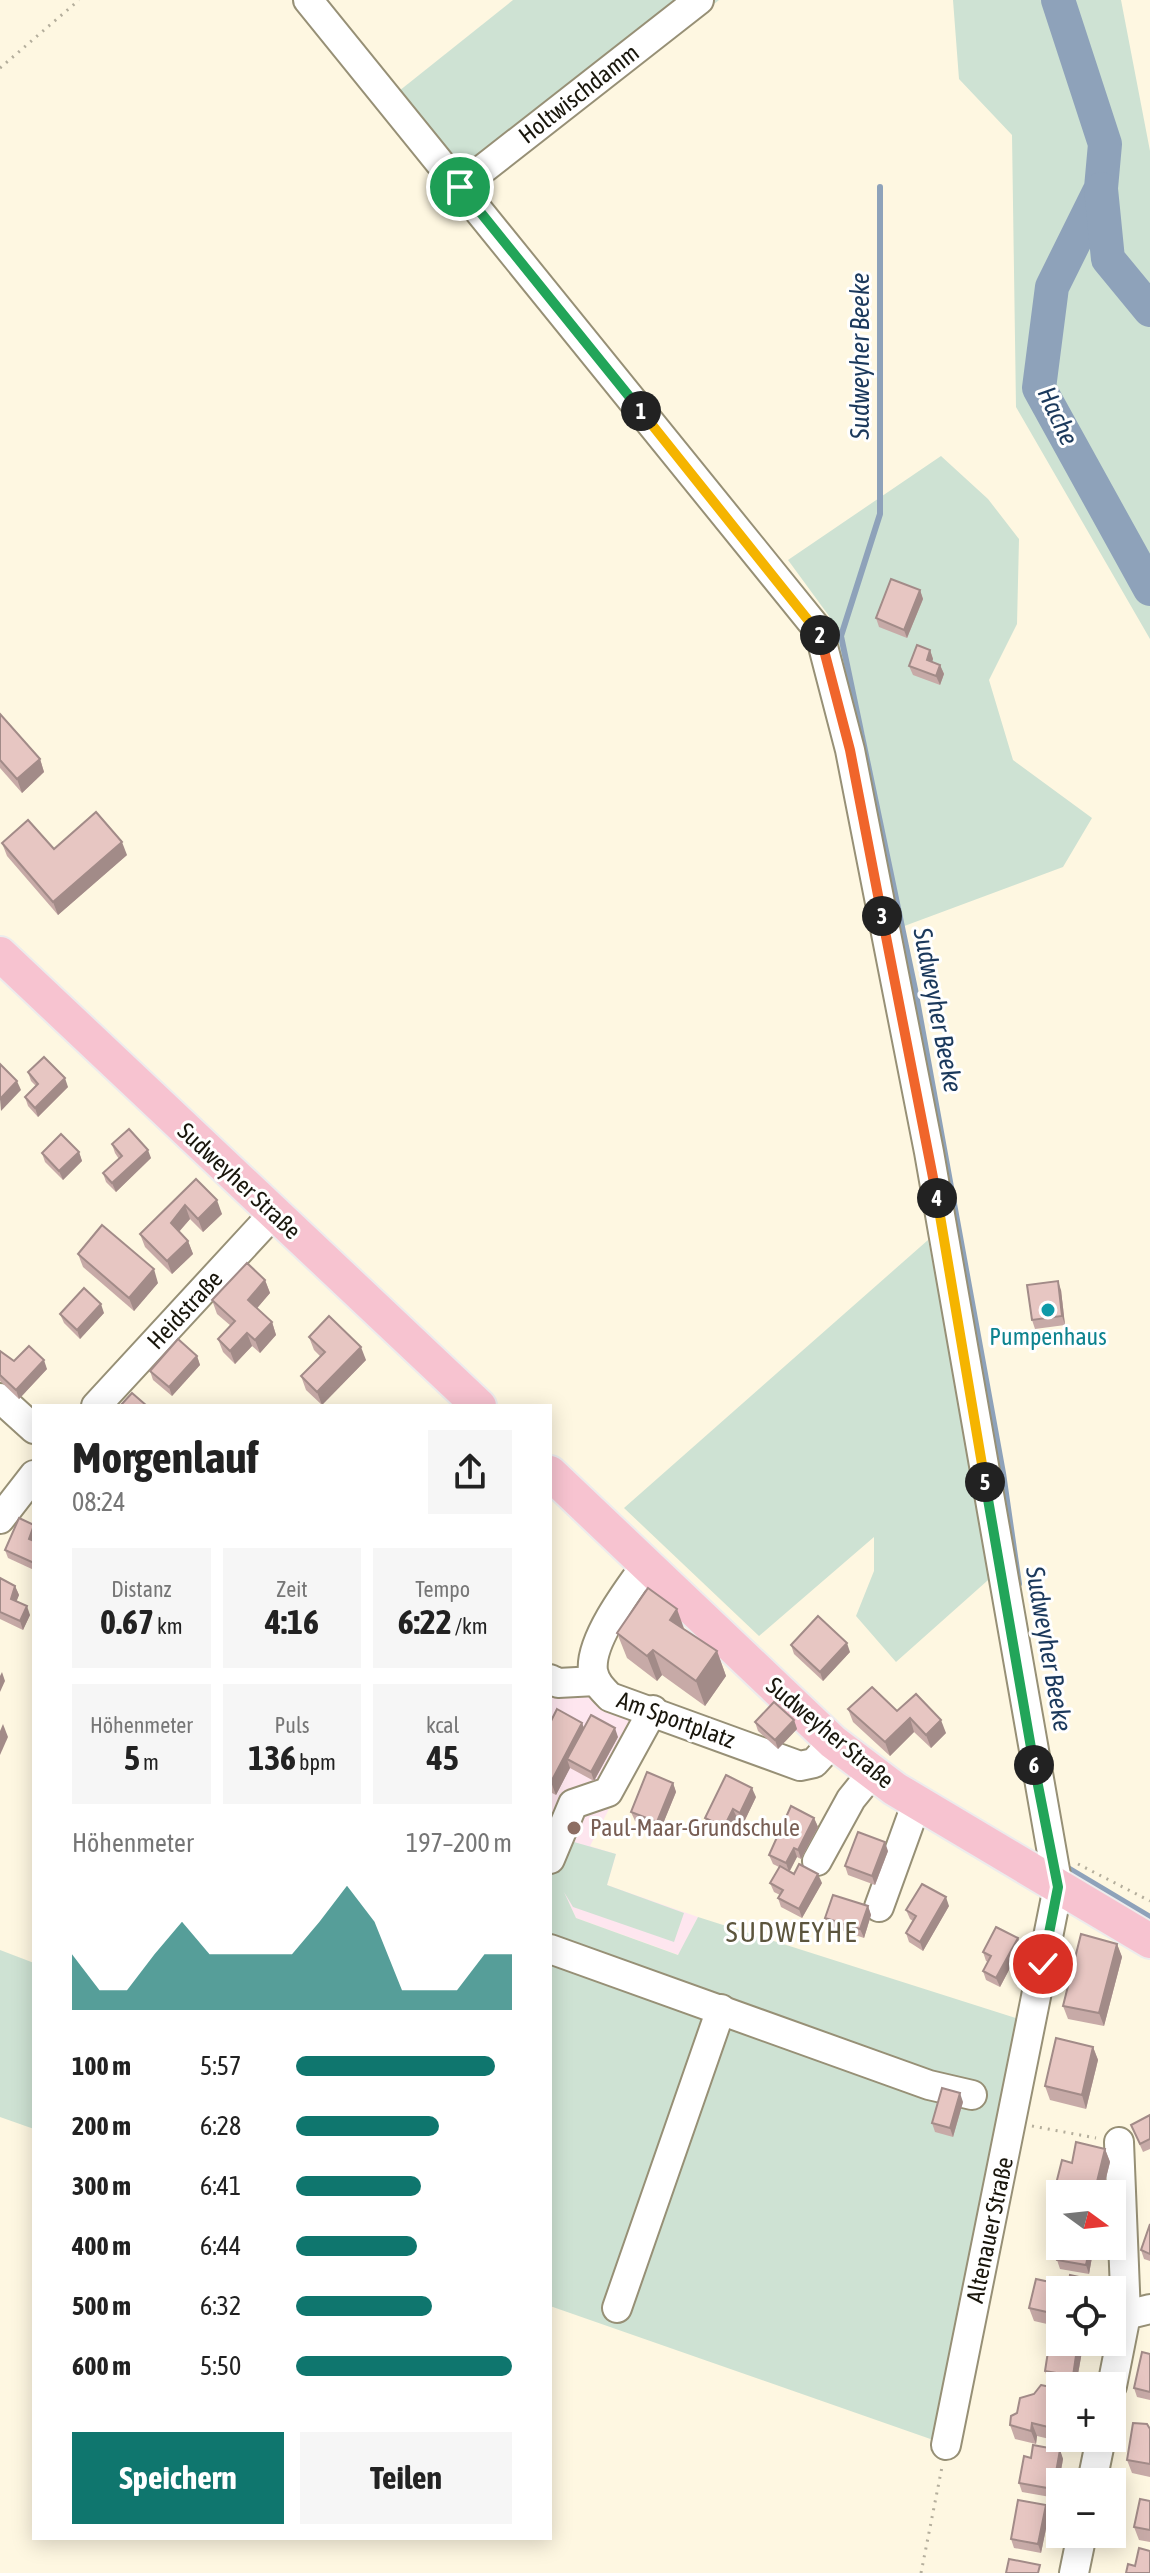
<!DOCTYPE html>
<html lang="de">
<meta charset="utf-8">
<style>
:root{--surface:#fff;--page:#f6f6f6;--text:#222;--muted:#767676;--accent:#0f766e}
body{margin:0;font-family:"Asap Condensed",sans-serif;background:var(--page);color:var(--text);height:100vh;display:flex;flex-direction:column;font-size:30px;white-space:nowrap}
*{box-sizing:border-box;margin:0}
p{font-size:26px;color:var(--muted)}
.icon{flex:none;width:44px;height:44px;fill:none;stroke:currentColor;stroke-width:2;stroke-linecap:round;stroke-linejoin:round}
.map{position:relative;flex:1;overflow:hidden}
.panel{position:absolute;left:32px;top:1404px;width:520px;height:1136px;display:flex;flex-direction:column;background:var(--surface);border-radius:0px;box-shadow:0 4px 20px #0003}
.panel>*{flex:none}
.needle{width:52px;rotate:105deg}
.tools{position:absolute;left:1046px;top:2180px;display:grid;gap:16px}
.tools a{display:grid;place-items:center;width:80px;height:80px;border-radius:0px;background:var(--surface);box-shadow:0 4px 20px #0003;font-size:40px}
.pin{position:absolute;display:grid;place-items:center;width:68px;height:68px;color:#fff;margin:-34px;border:4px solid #fff;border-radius:50%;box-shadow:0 2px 8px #0007}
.km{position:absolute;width:40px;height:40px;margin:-20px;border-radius:50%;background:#222;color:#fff;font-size:22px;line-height:40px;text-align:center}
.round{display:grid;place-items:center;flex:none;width:84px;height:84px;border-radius:0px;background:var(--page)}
.headline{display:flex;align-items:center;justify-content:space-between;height:136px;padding:0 40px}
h1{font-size:44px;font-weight:700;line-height:60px}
.metrics{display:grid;grid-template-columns:repeat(3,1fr);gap:12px;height:136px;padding:8px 40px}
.metrics div{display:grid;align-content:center;border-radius:0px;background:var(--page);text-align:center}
.metrics b{font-size:34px;font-weight:700}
.metrics small{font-size:22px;font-weight:400}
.metrics p{font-size:22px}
.chart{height:224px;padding:16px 40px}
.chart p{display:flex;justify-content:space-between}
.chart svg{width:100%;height:144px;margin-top:8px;fill:var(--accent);opacity:.7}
.action{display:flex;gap:16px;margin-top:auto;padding:16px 40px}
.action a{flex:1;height:92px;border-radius:0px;background:var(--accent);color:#fff;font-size:32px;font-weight:700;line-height:92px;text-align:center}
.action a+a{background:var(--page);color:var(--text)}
ul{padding:0 40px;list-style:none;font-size:26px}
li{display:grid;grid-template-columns:128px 96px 1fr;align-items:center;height:60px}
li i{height:20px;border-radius:10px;background:var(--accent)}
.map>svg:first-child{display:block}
</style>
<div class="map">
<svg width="1150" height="2573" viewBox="0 0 1150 2573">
<rect width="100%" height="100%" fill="#fef7e1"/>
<polygon fill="#fee6ef" points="550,1677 651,1727 590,1846 616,1854 607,1885 698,1917 679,1955 576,1918 555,1875 550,1878"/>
<g fill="#cee2d3">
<polygon points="513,0 719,0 481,189 399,91"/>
<polygon points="953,0 1121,0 1150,151 1150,639 1016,407 1012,135 959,79"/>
<polygon points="941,456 988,499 1019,539 1017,624 989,680 1013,760 1092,818 1063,867 899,928 864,732 829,616 788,560"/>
<polygon points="928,1240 996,1573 896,1662 856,1616 874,1571 874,1537 759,1636 624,1508"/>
<polygon points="567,1840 616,1854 607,1885 684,1913 674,1942 573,1907 564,1892 576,1918 678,1955 698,1917 1022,2020 939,2442 550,2306 550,1879"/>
<polygon points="0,1950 34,1963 34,2129 0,2117"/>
</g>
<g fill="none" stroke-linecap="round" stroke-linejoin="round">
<g stroke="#8ea2ba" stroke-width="6">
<polyline points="880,187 880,514 841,636 915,989 1003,1473 1019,1584"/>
<polyline points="1068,1868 1150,1917"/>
</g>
<g stroke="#8ea2ba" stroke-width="34">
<polyline points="1058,0 1105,144 1101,188 1052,287 1039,388 1150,589"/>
<polyline points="1101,189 1108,259 1150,310"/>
</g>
<g stroke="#979076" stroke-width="32">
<g id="minor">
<polyline points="308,0 819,631 850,750 929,1152 1058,1887 946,2445"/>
<polyline points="460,187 699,0"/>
<polyline points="0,1398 34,1429"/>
<polyline points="96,1406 274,1213"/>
<polyline points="0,1519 34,1475"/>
<path d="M646,1565c-17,23 -57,76 -53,106 2,11 9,18 17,26l190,69 14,-3 19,-21"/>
<polyline points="550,1679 558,1683 596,1681"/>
<polyline points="550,1859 573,1804 608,1792 653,1710"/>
<polyline points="817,1861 851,1799 873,1772"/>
<polyline points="879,1907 917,1802"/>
<polyline points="550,1949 929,2085 972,2095"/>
<polyline points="1119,2142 1126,2315"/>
<polyline points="617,2308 721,2009"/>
<polyline points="1112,2386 1126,2315 1150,2309"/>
<polyline points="1092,2482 1101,2438"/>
<polyline points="1074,2573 1082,2534"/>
</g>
</g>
<g stroke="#edecec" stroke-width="38">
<g id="major">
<polyline points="0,954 479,1406"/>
<polyline points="550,1473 833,1742 895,1789 1150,1941"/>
</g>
</g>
<g stroke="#b4ae9c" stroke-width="3" stroke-dasharray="2 6" stroke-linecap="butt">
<polyline points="0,68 79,0"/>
<polyline points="1078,1864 1150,1901"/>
<polyline points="1032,2126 1096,2138"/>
<polyline points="921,2573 942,2467"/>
</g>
<use href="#minor" stroke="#fff" stroke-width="28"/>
<use href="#major" stroke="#f7c3d0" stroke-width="34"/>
</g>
<g fill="#c7aaa7">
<polygon points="920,590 923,599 907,638 879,627 876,618"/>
<polygon points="930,650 933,659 932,662 940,665 944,674 940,685 913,675 909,666"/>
<polygon points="0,714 40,759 44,772 22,793 0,768"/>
<polygon points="2,843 54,849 127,855 58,915 7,856"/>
<polygon points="28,1072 68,1087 38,1117 28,1106 25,1097 36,1086 31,1081"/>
<polygon points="112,1144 151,1158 116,1192 106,1182 103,1173 119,1159 115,1153"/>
<polygon points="79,1152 82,1161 63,1180 45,1162 42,1153"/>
<polygon points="196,1179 222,1214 203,1232 190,1219 179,1232 188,1241 193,1254 172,1274 145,1247 140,1234"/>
<polygon points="78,1254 158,1283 134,1311 83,1267"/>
<polygon points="265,1280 270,1293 257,1308 272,1322 276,1335 260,1353 252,1346 235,1364 223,1352 218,1339 231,1326 217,1314 212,1300"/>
<polygon points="1061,1290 1065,1325 1035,1329 1032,1320"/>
<polygon points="104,1313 80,1339 64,1323 60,1314"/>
<polygon points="309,1337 366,1360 322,1405 306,1390 301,1376 321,1357 314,1350"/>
<polygon points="0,1351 14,1361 47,1369 19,1399 0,1381"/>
<polygon points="197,1356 200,1365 172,1396 153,1380 150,1371"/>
<polygon points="34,1525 34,1570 8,1558 5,1550"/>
<polygon points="0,1578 15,1586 19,1595 16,1601 30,1615 23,1630 0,1619"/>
<polygon points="685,1630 717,1651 726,1676 705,1706 662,1675 657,1681 627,1658 617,1633"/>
<polygon points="791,1645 850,1652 823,1681 794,1654"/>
<polygon points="848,1709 897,1711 946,1733 931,1748 914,1732 890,1756 853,1722"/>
<polygon points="794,1720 797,1729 778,1749 758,1731 755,1722"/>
<polygon points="550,1723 582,1723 584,1728 618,1737 594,1781 570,1768 556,1795 550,1792"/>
<polygon points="673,1783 676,1792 660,1831 635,1821 631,1812"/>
<polygon points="756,1797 744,1822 737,1818 728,1836 708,1827 705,1818"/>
<polygon points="814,1818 818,1827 801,1859 797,1857 790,1871 822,1883 802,1918 781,1907 778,1898 780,1895 774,1892 770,1883 779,1867 773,1864 769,1855"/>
<polygon points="888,1851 875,1885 848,1875 845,1866"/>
<polygon points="868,1906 871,1915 864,1938 828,1926 825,1918"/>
<polygon points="949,1906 923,1951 909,1942 906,1933 913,1921 910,1919 906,1910"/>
<polygon points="1018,1938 1021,1947 1000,1987 986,1980 983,1971 988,1962 986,1961 983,1952"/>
<polygon points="1117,1944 1122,1957 1104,2026 1068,2019 1063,2006"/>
<polygon points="1093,2047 1098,2060 1086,2109 1050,2100 1045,2086"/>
<polygon points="963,2102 953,2137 935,2132 932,2123"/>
<polygon points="1150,2115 1150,2149 1143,2152 1131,2125"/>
<polygon points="1105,2149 1110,2162 1102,2194 1060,2194 1060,2201 1055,2188 1072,2163"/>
<polygon points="1150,2224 1150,2261 1144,2259 1141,2250"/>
<polygon points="1060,2246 1094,2246 1089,2274 1060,2269 1057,2260"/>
<polygon points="1070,2275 1088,2279 1092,2290 1060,2290 1060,2327 1034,2321 1029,2308 1036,2279 1068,2286"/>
<polygon points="1083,2346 1076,2385 1048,2380 1045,2371"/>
<polygon points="1150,2354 1150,2400 1137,2397 1134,2388"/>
<polygon points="1060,2389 1060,2438 1067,2438 1066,2443 1037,2436 1036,2444 1015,2439 1010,2425"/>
<polygon points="1150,2429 1150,2477 1132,2473 1127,2460"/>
<polygon points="1060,2450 1063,2459 1056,2498 1022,2492 1019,2483 1031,2458"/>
<polygon points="1150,2501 1150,2542 1139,2540 1134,2527"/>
<polygon points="1049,2514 1041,2553 1014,2548 1011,2539"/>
</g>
<g fill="#a28b88">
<polygon points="920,590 923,599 907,638 904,630"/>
<polygon points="930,650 933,659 930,669 927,660"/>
<polygon points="940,665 944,674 940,685 936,676"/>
<polygon points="40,759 44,772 22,793 17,779"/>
<polygon points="122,842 127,855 58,915 53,902"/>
<polygon points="65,1078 68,1087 38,1117 35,1108"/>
<polygon points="17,1081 21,1090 1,1111 0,1099"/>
<polygon points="148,1150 151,1158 116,1192 112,1183"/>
<polygon points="79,1152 82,1161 63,1180 59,1171"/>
<polygon points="217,1200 222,1214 203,1232 198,1219"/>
<polygon points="185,1205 190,1219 175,1236 171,1223"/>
<polygon points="188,1241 193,1254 172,1274 167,1261"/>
<polygon points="154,1269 158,1283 134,1311 129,1298"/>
<polygon points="265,1280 270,1293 253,1313 248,1300"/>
<polygon points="1058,1281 1061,1290 1065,1325 1062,1316"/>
<polygon points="101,1304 104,1313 80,1339 77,1330"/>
<polygon points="272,1322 276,1335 260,1353 255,1340"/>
<polygon points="247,1333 252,1346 235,1364 230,1351"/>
<polygon points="361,1347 366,1360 322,1405 317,1392"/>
<polygon points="197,1356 200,1365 172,1396 169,1387"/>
<polygon points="44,1360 47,1369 19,1399 16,1390"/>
<polygon points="34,1528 34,1545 29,1539"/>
<polygon points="15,1586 19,1595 14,1608 11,1599"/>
<polygon points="27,1606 30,1615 23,1630 20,1621"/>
<polygon points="677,1609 686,1634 670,1620"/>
<polygon points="847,1643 850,1652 823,1681 820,1672"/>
<polygon points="653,1650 662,1675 657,1681 647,1656"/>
<polygon points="717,1651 726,1676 705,1706 696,1681"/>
<polygon points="2,1672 5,1681 0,1692 0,1676"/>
<polygon points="910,1718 914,1732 890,1756 885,1742"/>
<polygon points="794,1720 797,1729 778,1749 775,1740"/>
<polygon points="941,1720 946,1733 931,1748 926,1735"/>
<polygon points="582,1723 587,1736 567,1759 570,1768 556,1795 551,1782"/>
<polygon points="3,1724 8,1737 0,1755 0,1731"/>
<polygon points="615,1728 618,1737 594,1781 591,1772"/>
<polygon points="673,1783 676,1792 660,1831 657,1822"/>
<polygon points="752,1788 756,1797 744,1822 740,1813"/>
<polygon points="733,1809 737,1818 728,1836 724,1827"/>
<polygon points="814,1818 818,1827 801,1859 798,1850"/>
<polygon points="885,1842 888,1851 875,1885 872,1876"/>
<polygon points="794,1848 797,1857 789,1872 786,1863"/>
<polygon points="818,1874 822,1883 802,1918 799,1909"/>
<polygon points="946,1897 949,1906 923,1951 920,1942"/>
<polygon points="868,1906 871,1915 864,1938 860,1929"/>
<polygon points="1018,1938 1021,1947 1000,1987 996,1978"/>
<polygon points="1117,1944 1122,1957 1104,2026 1099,2013"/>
<polygon points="1093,2047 1098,2060 1086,2109 1082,2095"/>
<polygon points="960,2093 963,2102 953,2137 950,2128"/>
<polygon points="1105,2149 1110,2162 1102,2194 1094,2194"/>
<polygon points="1090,2246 1094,2246 1089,2274 1086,2265"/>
<polygon points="1088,2279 1092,2290 1086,2290"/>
<polygon points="1078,2342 1081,2342 1083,2346 1076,2385 1073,2376"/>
<polygon points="1032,2423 1037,2436 1036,2444 1031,2431"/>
<polygon points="1060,2450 1063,2459 1056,2498 1053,2489"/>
<polygon points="1046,2505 1049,2514 1041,2553 1038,2544"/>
</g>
<g fill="#e7c6c2" stroke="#a28b88" stroke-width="2">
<polygon points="891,579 920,590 904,630 876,618"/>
<polygon points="917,645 930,650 927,660 940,665 936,676 909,666"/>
<polygon points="0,714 40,759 17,779 0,760"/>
<polygon points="96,812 122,842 53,902 2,843 28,820 54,849"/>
<polygon points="44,1057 65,1078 35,1108 25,1097 38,1084 28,1072"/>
<polygon points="0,1064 17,1081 0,1099"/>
<polygon points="129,1129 148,1150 112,1183 103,1173 122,1156 112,1144"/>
<polygon points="61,1134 79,1152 59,1171 42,1153"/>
<polygon points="196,1179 217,1200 198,1219 185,1205 171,1223 188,1241 167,1261 140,1234"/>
<polygon points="102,1225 154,1269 129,1298 78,1254"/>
<polygon points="247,1263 265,1280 248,1300 272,1322 255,1340 247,1333 230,1351 218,1339 235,1321 212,1300"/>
<polygon points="1058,1281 1062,1316 1032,1320 1027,1285"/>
<polygon points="84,1288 101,1304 77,1330 60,1314"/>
<polygon points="329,1316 361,1347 317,1392 301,1376 325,1352 309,1337"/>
<polygon points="178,1339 197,1356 169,1387 150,1371"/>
<polygon points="29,1346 44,1360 16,1390 0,1375 0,1351 14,1361"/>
<polygon points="132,1393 147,1406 120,1406"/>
<polygon points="19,1518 34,1525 29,1539 34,1541 34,1563 5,1550"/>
<polygon points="0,1578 15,1586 11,1599 27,1606 20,1621 0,1612"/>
<polygon points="648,1588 677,1609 670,1620 717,1651 696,1681 653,1650 647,1656 617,1633"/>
<polygon points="818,1616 847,1643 820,1672 791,1645"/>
<polygon points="872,1687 897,1711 916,1694 941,1720 926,1735 910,1718 885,1742 848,1709"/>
<polygon points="774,1702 794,1720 775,1740 755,1722"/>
<polygon points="557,1709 582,1723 551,1782 550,1723"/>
<polygon points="591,1715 615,1728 591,1772 567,1759"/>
<polygon points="647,1772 673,1783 657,1822 631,1812"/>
<polygon points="726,1775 752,1788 740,1813 733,1809 724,1827 705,1818"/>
<polygon points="791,1806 814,1818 798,1850 794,1848 786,1863 769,1855"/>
<polygon points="858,1832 885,1842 872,1876 845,1866"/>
<polygon points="799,1864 818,1874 799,1909 778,1898 783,1890 770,1883 780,1866 794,1874"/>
<polygon points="922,1884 946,1897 920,1942 906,1933 916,1916 906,1910"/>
<polygon points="833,1895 868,1906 860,1929 825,1918"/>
<polygon points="996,1927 1018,1938 996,1978 983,1971 991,1956 983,1952"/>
<polygon points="1081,1934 1117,1944 1099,2013 1063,2006"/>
<polygon points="1056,2038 1093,2047 1082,2095 1045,2086"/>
<polygon points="942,2088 960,2093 950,2128 932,2123"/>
<polygon points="1150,2115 1150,2139 1140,2144 1131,2125"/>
<polygon points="1076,2142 1105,2149 1094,2194 1078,2194 1055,2188 1062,2160 1072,2163"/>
<polygon points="1150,2224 1150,2254 1141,2250"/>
<polygon points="1060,2243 1060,2246 1090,2246 1086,2265 1057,2260"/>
<polygon points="1070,2275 1088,2279 1086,2290 1060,2290 1060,2315 1029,2308 1036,2279 1068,2286"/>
<polygon points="1051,2332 1060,2333 1060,2342 1078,2342 1073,2376 1045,2371"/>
<polygon points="1142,2352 1150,2354 1150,2392 1134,2388"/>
<polygon points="1041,2385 1060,2389 1060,2430 1032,2423 1031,2431 1010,2425 1011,2416 1017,2413 1020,2398 1034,2394"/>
<polygon points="1133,2423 1147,2424 1150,2429 1150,2464 1127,2460"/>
<polygon points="1033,2445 1060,2450 1053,2489 1019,2483 1024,2456 1031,2458"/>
<polygon points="1140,2499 1150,2501 1150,2530 1134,2527"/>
<polygon points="1018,2500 1046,2505 1038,2544 1011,2539"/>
<polygon points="1139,2548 1150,2551 1150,2573 1126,2573 1128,2564 1135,2566"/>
<polygon points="1009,2559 1040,2565 1038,2573 1006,2573"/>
</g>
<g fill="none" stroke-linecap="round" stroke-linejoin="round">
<g stroke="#fff" stroke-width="16">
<polyline id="split-1" points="460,187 641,411"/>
</g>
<g stroke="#fff" stroke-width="16">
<polyline id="split-2" points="641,411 820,635"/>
</g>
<g stroke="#fff" stroke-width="16">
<polyline id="split-3" points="820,635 850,750 882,916"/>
</g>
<g stroke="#fff" stroke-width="16">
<polyline id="split-4" points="882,916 937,1198"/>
</g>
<g stroke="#fff" stroke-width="16">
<polyline id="split-5" points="937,1198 985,1482"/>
</g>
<g stroke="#fff" stroke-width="16">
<polyline id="split-6" points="985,1482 1034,1765"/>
</g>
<g stroke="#fff" stroke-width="16">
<polyline id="split-7" points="1034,1765 1058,1887 1043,1964"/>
</g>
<use href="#split-1" stroke="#22a559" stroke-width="10"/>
<use href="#split-2" stroke="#f5b400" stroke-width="10"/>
<use href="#split-3" stroke="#f0652b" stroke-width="10"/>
<use href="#split-4" stroke="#f0652b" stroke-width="10"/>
<use href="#split-5" stroke="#f5b400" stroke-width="10"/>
<use href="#split-6" stroke="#22a559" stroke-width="10"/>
<use href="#split-7" stroke="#22a559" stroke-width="10"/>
</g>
<circle fill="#0f9aa8" stroke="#fff" stroke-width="3" cx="1048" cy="1310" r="8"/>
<circle fill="#8d6e63" stroke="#fff" stroke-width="3" cx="574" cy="1828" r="8"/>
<g text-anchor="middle" stroke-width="6" stroke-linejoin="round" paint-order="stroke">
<g font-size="24" fill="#19160c" stroke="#fff">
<text transform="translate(579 94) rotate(-38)" y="8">Holtwischdamm</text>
<text transform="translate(239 1181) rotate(43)" y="8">Sudweyher Straße</text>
<text transform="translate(185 1310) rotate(-47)" y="8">Heidstraße</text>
<text transform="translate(676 1720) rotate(20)" y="8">Am Sportplatz</text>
<text transform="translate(830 1733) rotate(40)" y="8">Sudweyher Straße</text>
<text transform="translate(990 2230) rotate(-78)" y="8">Altenauer Straße</text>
</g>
<g font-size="24" fill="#0d838f" stroke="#fff">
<text x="1048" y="1345">Pumpenhaus</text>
</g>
<g font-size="24" fill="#785e54" stroke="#fff" text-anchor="start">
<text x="590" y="1836">Paul-Maar-Grundschule</text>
</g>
<g font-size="26" font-style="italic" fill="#1b395c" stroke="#fff">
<text transform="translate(860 356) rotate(-90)" y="9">Sudweyher Beeke</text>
<text transform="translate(1058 416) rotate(65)" y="9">Hache</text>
<text transform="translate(938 1010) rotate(79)" y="9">Sudweyher Beeke</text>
<text transform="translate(1049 1649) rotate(80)" y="9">Sudweyher Beeke</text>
</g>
<g font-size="28" letter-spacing="2" fill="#5c553d" stroke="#fff">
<text x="792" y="1942">SUDWEYHE</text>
</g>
</g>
</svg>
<div class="tools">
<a><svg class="needle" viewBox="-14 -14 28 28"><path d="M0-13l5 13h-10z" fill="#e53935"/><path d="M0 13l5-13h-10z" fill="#767676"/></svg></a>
<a><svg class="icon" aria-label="locate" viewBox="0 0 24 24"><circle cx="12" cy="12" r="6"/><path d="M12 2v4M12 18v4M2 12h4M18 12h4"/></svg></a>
<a>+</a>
<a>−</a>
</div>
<div class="pin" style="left:460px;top:187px;background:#1e9e55"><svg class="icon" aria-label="arrive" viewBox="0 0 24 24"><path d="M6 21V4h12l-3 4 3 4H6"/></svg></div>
<div class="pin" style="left:1043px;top:1964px;background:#d93025"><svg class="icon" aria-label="check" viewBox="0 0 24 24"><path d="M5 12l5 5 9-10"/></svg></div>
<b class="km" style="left:641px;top:411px">1</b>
<b class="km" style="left:820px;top:635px">2</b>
<b class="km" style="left:882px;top:916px">3</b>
<b class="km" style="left:937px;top:1198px">4</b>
<b class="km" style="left:985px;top:1482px">5</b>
<b class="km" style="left:1034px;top:1765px">6</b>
<section class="panel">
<div class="headline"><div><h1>Morgenlauf</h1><p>08:24</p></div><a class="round"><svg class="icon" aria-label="share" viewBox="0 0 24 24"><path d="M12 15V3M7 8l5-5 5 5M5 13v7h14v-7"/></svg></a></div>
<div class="metrics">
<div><p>Distanz</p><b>0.67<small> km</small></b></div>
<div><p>Zeit</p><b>4:16</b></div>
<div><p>Tempo</p><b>6:22<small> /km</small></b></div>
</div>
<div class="metrics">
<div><p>Höhenmeter</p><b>5<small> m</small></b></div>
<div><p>Puls</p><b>136<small> bpm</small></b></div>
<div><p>kcal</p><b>45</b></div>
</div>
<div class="chart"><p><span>Höhenmeter</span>197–200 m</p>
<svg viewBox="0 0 160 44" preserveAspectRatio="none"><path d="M0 44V27L10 38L20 38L30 27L40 17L50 27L60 27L70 27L80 27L90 17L100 6L110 17L120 38L130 38L140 38L150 27L160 27V44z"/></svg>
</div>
<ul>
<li><b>100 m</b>5:57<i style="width:92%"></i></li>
<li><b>200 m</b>6:28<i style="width:66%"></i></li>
<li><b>300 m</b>6:41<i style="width:58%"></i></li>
<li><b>400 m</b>6:44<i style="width:56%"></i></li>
<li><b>500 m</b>6:32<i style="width:63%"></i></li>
<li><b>600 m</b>5:50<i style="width:100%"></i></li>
</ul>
<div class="action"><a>Speichern</a><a>Teilen</a></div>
</section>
</div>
